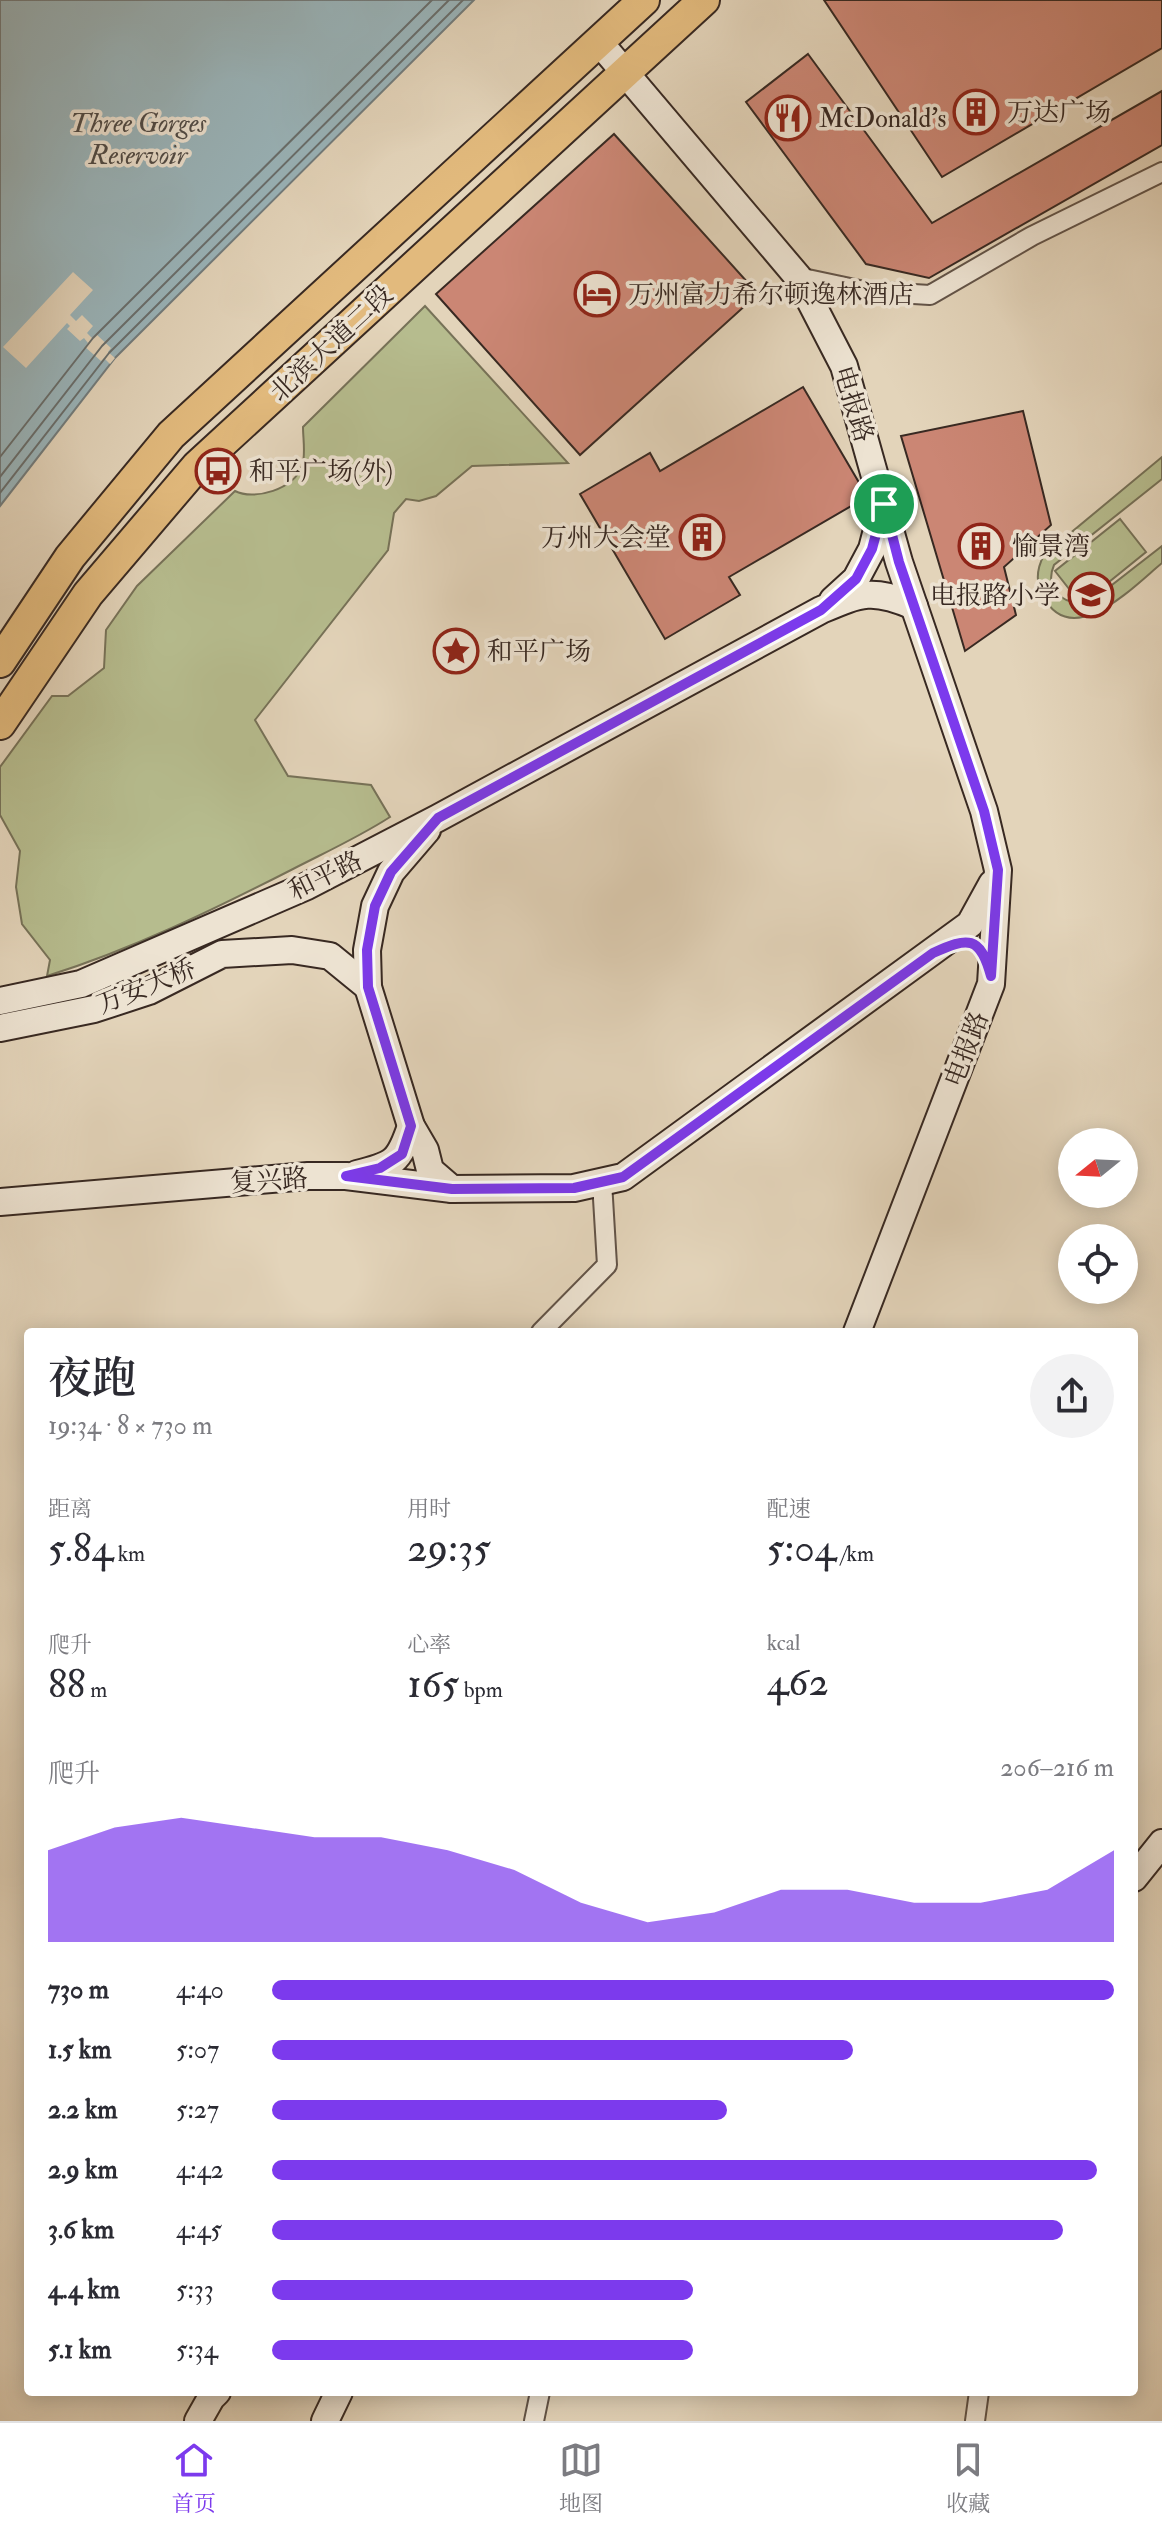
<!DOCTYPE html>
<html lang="zh">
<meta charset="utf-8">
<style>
:root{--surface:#fff;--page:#f2f2f3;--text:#2b2b33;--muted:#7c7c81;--line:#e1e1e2;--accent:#7c3aed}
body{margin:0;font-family:"IM FELL Double Pica","Noto Serif SC",serif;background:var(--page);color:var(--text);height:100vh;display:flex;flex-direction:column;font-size:30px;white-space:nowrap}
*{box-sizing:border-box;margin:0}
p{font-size:26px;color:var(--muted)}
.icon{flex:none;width:44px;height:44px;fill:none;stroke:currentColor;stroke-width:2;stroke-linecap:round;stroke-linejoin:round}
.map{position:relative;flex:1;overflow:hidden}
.drawer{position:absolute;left:24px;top:1328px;width:1114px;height:1068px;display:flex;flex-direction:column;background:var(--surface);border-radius:8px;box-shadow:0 4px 20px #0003}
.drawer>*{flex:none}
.needle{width:52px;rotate:252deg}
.tools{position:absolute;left:1058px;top:1128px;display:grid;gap:16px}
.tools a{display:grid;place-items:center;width:80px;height:80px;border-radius:50%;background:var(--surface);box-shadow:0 4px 20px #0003;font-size:40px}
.pin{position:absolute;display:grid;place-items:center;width:68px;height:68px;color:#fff;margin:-34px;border:4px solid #fff;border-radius:50%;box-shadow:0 2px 8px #0007}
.round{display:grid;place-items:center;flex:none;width:84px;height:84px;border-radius:42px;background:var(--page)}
.head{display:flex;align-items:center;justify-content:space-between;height:136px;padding:0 24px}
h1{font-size:44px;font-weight:600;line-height:60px}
.metrics{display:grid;grid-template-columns:repeat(3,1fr);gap:12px;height:136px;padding:8px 24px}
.metrics div{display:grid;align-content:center}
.metrics b{font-size:40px;font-weight:600}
.metrics small{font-size:22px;font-weight:400}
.metrics p{font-size:22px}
.chart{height:224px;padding:16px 24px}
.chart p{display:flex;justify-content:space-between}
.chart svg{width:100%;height:144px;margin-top:8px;fill:var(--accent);opacity:.7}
ul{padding:0 24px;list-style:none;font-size:26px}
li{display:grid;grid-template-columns:128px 96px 1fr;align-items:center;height:60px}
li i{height:20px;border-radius:10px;background:var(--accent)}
.tabs{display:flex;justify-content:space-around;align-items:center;height:112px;border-top:2px solid var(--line);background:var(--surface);font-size:22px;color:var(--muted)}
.tabs a{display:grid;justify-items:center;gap:4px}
.tabs .on{color:var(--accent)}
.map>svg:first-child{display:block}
</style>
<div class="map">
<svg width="1162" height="2421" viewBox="0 0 1162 2421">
<rect width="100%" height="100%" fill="#e3d4ba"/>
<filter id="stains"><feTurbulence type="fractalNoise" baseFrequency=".0025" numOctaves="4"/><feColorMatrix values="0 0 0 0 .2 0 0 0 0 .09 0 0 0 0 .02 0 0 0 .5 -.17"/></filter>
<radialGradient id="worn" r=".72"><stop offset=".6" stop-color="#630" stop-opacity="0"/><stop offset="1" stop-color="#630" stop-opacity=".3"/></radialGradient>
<g fill="#b6bc8e" stroke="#777258" stroke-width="2">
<path d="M425,306l143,157 -96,3 -36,30 -17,5 -13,-2 -12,14 -6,37 -133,170 33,56 83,9 19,32c-31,20 -64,35 -97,52 -80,41 -160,80 -246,107l3,-16 -28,-36 -6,-37 4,-36 -20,-36v-48l52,-71h16l36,-28 2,-38 31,-44 98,-95c19,10 60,-2 67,-25 4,-10 1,-27 1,-39z"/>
<path d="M1162,457v22l-108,86c-9,21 5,37 26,38l-25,-32 65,-52 26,33 -63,51 7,-1 72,-56v17c-28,23 -90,89 -119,33 -8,-14 -6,-28 1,-41z"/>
</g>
<polygon fill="#9ab5bb" stroke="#737d7e" stroke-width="2" points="0,0 474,0 115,358 0,506"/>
<polygon fill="#e3d4ba" points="73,272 93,290 70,315 76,321 82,315 93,326 87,333 92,338 96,334 111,348 108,352 115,358 110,364 104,358 101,361 85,347 88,343 84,338 80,341 67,329 70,326 67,323 26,368 3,347"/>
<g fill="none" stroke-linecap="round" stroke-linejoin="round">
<g stroke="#696f6e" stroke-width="2">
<polyline points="0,457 93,338 432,0"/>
<polyline points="0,477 102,346 449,0"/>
<polyline points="0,493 109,353 463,0"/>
</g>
</g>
<g fill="#cb8674" stroke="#382922" stroke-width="2">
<polygon points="824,0 1162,0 1162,48 942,177"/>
<polygon points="808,54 932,223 1162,91 1162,145 929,278 866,264 746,102"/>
<polygon points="614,134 758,294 580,455 436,294"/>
<polygon points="803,387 861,486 865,498 729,577 740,595 665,639 580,494 650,453 660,471"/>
<polygon points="1023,411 1051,525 1004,567 1016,615 965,651 901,436"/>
</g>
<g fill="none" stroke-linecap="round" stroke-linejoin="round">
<g stroke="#635448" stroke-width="22">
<g id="street">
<polyline points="798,277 864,291 930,295 1032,236 1162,172"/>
<polyline points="541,1332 607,1265 602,1182"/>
<polyline points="534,2421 540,2392"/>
<polyline points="975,2421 979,2392"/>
</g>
</g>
<g stroke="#382922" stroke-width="30">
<g id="secondary">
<polyline points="599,42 798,277 844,366 899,562 984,811 998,870 991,984 857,1332"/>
<polyline points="833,600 856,579 872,549 883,507"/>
<polyline points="427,830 391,872 375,906 367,950 368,987 411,1126 425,1150 430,1170 452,1189"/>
<path d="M0,1001l81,-17 226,-98 131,-68 383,-208c40,-17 51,-22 93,-4"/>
<polyline points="0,1028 94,1009 149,991 222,954 292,950 330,956 368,987"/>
<path d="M357,1174c37,-9 42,-12 54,-48"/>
<polyline points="0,1202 308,1176 346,1176 452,1189 574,1188 623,1177 970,924 992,884"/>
<polyline points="1134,1878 1162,1843"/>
<polyline points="198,2421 211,2398 217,2392"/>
<polyline points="325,2421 339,2392"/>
</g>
</g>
<g stroke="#382922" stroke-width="34">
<g id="primary">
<polyline points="0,662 70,557 171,435 644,0"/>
<polyline points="0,724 88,594 197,466 704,0"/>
</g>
</g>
<use href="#street" stroke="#ede3d2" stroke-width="18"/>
<use href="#secondary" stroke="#ede3d2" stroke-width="26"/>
<use href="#primary" stroke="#e2ba7d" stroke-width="30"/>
</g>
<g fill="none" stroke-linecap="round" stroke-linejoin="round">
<g stroke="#fff" stroke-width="16">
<path id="route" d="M884,504l15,58 85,249 14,59 -7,106c-11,-41 -23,-39 -58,-23l-310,224 -49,11 -122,1 -106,-13 34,-8 22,-14 9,-28 -43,-139 -1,-37 8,-44 16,-34 47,-54 383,-208 35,-31 16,-30z"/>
</g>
<use href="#route" stroke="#7c3aed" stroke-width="10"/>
</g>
<defs>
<g id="building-ring" transform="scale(2.3)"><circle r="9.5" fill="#ede3d2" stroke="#8f2418" stroke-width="1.5"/><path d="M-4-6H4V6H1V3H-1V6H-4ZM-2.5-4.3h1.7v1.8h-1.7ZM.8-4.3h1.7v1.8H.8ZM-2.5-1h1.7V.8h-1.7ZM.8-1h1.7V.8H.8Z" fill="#8f2418"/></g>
<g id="restaurant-ring" transform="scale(2.3)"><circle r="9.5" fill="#ede3d2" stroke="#8f2418" stroke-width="1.5"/><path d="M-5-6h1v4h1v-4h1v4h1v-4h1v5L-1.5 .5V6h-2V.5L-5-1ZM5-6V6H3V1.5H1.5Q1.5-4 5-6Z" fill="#8f2418"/></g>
<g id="hotel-ring" transform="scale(2.3)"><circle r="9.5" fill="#ede3d2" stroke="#8f2418" stroke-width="1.5"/><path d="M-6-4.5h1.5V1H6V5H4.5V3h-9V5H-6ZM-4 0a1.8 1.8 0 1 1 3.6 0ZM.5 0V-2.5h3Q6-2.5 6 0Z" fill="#8f2418"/></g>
<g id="bus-ring" transform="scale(2.3)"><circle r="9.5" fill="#ede3d2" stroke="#8f2418" stroke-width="1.5"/><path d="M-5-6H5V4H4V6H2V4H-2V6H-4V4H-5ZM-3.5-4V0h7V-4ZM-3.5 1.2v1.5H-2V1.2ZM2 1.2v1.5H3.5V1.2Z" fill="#8f2418"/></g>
<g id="school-ring" transform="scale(2.3)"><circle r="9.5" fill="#ede3d2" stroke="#8f2418" stroke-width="1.5"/><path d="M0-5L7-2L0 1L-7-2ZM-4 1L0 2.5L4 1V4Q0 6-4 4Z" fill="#8f2418"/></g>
<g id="sight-ring" transform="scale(2.3)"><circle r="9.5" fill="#ede3d2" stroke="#8f2418" stroke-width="1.5"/><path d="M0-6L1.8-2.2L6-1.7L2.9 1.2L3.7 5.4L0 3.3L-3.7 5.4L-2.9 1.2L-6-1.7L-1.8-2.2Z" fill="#8f2418"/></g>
</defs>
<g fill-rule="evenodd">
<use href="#building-ring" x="976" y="112"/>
<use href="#restaurant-ring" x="788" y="118"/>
<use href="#hotel-ring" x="597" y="294"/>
<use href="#bus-ring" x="218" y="471"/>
<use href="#building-ring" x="702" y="537"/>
<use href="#building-ring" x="981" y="546"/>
<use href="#school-ring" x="1091" y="595"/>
<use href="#sight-ring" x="456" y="651"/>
</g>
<g text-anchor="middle" stroke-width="7" stroke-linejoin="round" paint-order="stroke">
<g font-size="26" fill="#382922" stroke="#ede3d2" text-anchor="start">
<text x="1007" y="121">万达广场</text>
<text x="819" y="127">McDonald's</text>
<text x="628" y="303">万州富力希尔顿逸林酒店</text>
<text x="249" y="480">和平广场(外)</text>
<text x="671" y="546" text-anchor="end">万州大会堂</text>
<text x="1012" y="555">愉景湾</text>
<text x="1060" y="604" text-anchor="end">电报路小学</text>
<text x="487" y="660">和平广场</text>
</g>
<g font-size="26" fill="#382922" stroke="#ede3d2">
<text transform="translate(331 343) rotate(-43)" y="9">北滨大道二段</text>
<text transform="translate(854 404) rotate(73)" y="9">电报路</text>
<text transform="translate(325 875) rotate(-26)" y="9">和平路</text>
<text transform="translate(146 986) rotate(-22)" y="9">万安大桥</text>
<text transform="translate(966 1049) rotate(-69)" y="9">电报路</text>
<text transform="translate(269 1180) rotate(-4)" y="9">复兴路</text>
</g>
<g font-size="28" font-style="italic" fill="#504c48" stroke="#ede3d2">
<text x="138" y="132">Three Gorges<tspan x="138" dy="32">Reservoir</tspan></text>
</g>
</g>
<rect width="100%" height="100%" filter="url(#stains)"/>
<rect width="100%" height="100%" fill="url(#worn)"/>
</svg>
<div class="tools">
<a><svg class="needle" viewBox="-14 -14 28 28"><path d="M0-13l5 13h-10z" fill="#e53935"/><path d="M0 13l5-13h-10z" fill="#7c7c81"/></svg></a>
<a><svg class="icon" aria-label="locate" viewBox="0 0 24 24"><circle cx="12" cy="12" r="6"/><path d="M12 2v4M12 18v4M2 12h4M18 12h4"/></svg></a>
</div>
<div class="pin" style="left:884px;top:504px;background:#1e9e55"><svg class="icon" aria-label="arrive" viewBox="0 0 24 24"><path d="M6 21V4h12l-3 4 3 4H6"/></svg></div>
<section class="drawer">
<div class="head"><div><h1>夜跑</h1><p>19:34 · 8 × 730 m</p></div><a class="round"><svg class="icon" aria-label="share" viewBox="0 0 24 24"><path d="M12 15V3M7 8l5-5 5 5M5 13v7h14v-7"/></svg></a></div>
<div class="metrics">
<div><p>距离</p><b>5.84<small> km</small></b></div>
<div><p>用时</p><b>29:35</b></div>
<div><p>配速</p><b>5:04<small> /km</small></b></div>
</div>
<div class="metrics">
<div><p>爬升</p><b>88<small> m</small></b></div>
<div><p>心率</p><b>165<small> bpm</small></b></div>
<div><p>kcal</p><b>462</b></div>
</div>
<div class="chart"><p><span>爬升</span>206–216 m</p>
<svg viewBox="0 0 160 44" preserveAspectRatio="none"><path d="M0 44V16L10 9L20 6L30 9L40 12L50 12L60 16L70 22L80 32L90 38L100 35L110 28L120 28L130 32L140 32L150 28L160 16V44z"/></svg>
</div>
<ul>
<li><b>730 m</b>4:40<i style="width:100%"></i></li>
<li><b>1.5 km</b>5:07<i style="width:69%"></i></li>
<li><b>2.2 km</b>5:27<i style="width:54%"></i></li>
<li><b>2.9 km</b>4:42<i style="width:98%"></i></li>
<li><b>3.6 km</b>4:45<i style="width:94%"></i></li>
<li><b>4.4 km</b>5:33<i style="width:50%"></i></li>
<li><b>5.1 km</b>5:34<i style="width:50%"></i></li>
</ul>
</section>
</div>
<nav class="tabs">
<a class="on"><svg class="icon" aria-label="home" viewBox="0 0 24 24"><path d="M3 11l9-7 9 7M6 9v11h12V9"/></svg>首页</a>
<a><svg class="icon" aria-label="map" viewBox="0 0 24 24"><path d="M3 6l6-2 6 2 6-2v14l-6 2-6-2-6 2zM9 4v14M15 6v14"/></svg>地图</a>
<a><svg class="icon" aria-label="saved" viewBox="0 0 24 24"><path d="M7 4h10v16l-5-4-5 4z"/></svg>收藏</a>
</nav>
